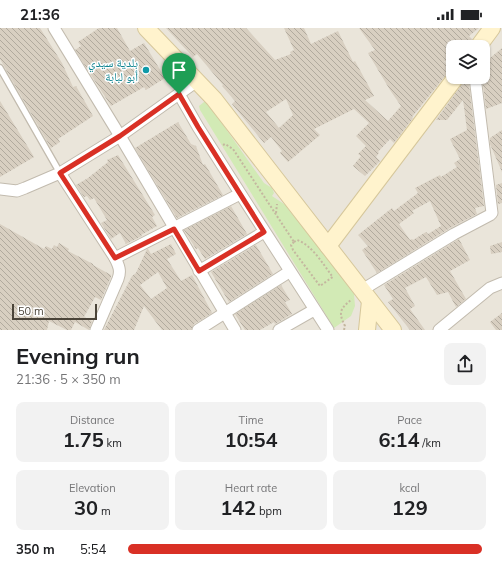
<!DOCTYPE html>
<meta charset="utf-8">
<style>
:root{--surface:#fff;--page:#f2f2f2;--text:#202124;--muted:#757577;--accent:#d93025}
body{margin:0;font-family:Mulish,"Noto Naskh Arabic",sans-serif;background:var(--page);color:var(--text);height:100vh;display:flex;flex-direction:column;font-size:15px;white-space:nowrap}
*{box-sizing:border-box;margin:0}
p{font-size:13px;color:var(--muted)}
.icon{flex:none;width:22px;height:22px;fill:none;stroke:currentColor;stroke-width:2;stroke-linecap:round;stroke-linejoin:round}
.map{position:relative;height:302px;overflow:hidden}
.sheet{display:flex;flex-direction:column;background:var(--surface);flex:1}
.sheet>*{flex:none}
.buttons{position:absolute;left:446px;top:12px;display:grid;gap:8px}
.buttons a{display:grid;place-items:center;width:44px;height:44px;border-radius:8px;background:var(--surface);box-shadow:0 1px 3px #0004;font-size:20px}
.scale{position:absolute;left:12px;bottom:10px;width:85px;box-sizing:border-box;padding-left:4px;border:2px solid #4b4439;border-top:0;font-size:11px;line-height:14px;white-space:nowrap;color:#4b4439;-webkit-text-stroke:3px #fff;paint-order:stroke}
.pin{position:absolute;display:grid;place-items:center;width:34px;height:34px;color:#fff;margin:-41px -17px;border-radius:50% 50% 50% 0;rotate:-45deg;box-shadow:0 0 4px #0007}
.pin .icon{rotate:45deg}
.round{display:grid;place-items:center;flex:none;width:42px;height:42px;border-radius:8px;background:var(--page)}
.overview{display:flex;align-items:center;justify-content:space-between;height:68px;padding:0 16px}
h1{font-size:22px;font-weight:700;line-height:30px}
.metrics{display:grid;grid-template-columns:repeat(3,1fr);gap:6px;height:68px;padding:4px 16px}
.metrics div{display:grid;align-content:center;border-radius:8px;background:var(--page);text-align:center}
.metrics b{font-size:20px;font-weight:700}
.metrics small{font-size:11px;font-weight:400}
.metrics p{font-size:11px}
ul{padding:0 16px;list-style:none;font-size:13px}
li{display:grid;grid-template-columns:64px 48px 1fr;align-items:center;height:30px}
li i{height:10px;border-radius:5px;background:var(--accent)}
.status{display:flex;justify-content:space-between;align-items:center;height:28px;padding:0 20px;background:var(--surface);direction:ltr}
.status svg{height:11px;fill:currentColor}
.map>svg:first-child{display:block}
</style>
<div class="status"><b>21:36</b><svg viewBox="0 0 49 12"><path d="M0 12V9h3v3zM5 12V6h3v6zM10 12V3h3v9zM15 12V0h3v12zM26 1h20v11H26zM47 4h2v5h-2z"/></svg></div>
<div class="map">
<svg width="502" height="302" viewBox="0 0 502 302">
<defs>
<pattern id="building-back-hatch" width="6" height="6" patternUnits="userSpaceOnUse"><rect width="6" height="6" fill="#d8cfc1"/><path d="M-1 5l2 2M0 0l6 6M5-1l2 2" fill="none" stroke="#b1aa9e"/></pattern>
</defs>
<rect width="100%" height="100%" fill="#f6f3ec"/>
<path fill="#eae5da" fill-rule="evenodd" d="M0,0h502v302h-502zM453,19h30v30h-30z"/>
<polygon fill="#d2eab5" points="204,74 207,74 264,155 272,160 274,165 272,168 287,178 288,181 319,219 354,266 355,278 351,288 334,300 200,82 199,78"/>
<g fill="url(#building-back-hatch)" fill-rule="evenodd">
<polygon points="0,0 40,0 62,35 73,59 76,58 93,88 58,111 60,114 51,120 0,31"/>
<polygon points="99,0 117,0 130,23 144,15 165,50 146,62 144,59 111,78 75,22 81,18 78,14"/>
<path d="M166,0h80l29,32 16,-6 -1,-2 4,-2 -10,-22h20l7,16 27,-13 15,31 2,-1 19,35 -9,4 23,21 13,-15 -11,-16 -22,-37 7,-3 -16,-22h120l-10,8 3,3 -4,8h-15v15l-9,-1 6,9 -38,47 1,1 -19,25 -4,-4 -12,13 1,1 -3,4 4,4 -15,15 -12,-10 8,-10 -3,-2 8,-8 -10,-10 13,-13 -15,-14 -40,20 6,6 -32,27 -8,-9 2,-2 -11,-14 -7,6 -32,-39 3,-3 -13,-15 1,-1 -26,-31 -4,3zM286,71l7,16 -14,13 -13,-16z"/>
<polygon points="502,20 502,75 486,81 482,49 483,36"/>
<path d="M467,49h1l16,129 -9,2 2,6 -27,14 -73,45 -15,-23 6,-4 -10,-11 34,-27 2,3 24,-18 -3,-5 25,-13 1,2 16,-10 -3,-4 6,-4 -10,-20 17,-9 -4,-30 -16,20h-11zM430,173l11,25 -13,8 -2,-2 -13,8 -1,-1 -2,1 -11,-16 15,-11 -2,-2z"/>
<polygon points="0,73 34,129 0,149"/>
<polygon points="178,94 191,116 196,118 203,137 205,136 223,167 177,190 135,120"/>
<polygon points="502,102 502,144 490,116 490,110"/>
<polygon points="118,127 155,187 152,189 157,198 141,207 142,208 126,216 120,205 111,211 101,195 107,192 94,170 90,172 87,168 84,169 76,157 88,150 108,134 107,132"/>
<polygon points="502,155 502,175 498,176 496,157"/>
<polygon points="231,178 247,206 205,231 198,220 196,221 184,202"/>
<polygon points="0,196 44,221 46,218 52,221 54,217 57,219 59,215 69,221 68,223 93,236 93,237 111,247 111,249 101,272 95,269 84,289 92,293 89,302 75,294 71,302 67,302 49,293 47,302 0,302"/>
<polygon points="459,211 470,232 450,243 466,271 456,279 448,264 437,267 426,249 405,260 415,278 410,281 425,302 410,302 388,274 393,271 384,257"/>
<polygon points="502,214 502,224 491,226 490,218"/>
<path d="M171,216l5,10 -9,5 14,22 11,-6 20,38 -18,11 -3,6h-29l-18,-24 -10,24h-30l28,-54 4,-3 11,-24h1l3,5zM158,244l9,16 -16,11 -11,-14z"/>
<polygon points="256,217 273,246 229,274 211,244"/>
<polygon points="281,257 290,272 285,274 292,286 275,296 274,294 260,302 245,302 235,286"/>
<polygon points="502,285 502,302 496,302 490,294"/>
</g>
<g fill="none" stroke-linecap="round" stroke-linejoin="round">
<g stroke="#c2bbae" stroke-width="8">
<polyline id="lane" points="0,40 60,145"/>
</g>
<g stroke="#c2bbae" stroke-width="13">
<g id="street">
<polyline points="54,0 120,108 235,302"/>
<polyline points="179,66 198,99 231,151 328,302"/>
<path d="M60,145l55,85c4,8 6,13 3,21l-22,51"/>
<polyline points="0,161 17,163 25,160 60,145 120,108 197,53"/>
<polyline points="115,230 240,166"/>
<polyline points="199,243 264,204"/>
<polyline points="362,262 454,206 490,187 492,185 475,49"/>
<polyline points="198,302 289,244"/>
<polyline points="279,302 314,282"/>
<polyline points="439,302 490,260 502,255"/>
</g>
</g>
<g stroke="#d6c79b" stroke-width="18">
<g id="secondary">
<polyline points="146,0 214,71 393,302"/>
<polyline points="478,19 492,0"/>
<polyline points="328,218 456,49"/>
<polyline points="367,302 370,273"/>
</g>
</g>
<g stroke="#c4b79f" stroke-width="2" stroke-dasharray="2 2" stroke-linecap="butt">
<polyline points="223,117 225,116 233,121 294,214"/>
<polyline points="276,185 277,176"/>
<polyline points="294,214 291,217 293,222 320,258 334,248"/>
<path d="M294,214l3,-2c15,5 26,24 35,36"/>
<path d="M344,302l1,-4c-7,-14 -5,-17 7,-27"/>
</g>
<use href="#lane" stroke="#fff" stroke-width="5.5"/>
<use href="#street" stroke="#fff" stroke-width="11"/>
<use href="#secondary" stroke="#fff3cd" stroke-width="16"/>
</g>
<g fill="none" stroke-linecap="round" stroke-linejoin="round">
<g stroke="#fff" stroke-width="8">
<polygon id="route" points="179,66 198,99 264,204 199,243 174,201 115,230 60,145 120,108"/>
</g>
<use href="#route" stroke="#d93025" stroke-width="5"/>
</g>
<circle fill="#0f9aa8" stroke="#fff" stroke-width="1.5" cx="146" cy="42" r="4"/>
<g text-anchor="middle" stroke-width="3" stroke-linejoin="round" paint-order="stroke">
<g font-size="12" fill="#0d838f" stroke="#fff" text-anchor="end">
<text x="138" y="39">بلدية سيدي<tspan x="138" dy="14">أبو لبابة</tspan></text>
</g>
</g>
</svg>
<div class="buttons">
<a><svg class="icon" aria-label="layers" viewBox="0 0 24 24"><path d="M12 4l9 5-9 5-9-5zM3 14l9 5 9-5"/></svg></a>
</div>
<div class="scale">50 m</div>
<div class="pin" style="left:179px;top:66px;background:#1e9e55"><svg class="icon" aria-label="arrive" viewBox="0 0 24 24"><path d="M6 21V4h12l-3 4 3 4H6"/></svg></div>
</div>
<section class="sheet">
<div class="overview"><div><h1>Evening run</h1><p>21:36 · 5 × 350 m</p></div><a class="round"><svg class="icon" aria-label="share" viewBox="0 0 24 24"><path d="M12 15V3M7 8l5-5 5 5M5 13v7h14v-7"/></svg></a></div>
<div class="metrics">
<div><p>Distance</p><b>1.75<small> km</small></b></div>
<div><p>Time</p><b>10:54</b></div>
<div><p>Pace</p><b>6:14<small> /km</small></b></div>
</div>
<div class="metrics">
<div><p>Elevation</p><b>30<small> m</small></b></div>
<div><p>Heart rate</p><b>142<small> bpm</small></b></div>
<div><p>kcal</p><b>129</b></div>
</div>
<ul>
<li><b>350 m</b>5:54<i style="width:99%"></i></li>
</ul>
</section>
